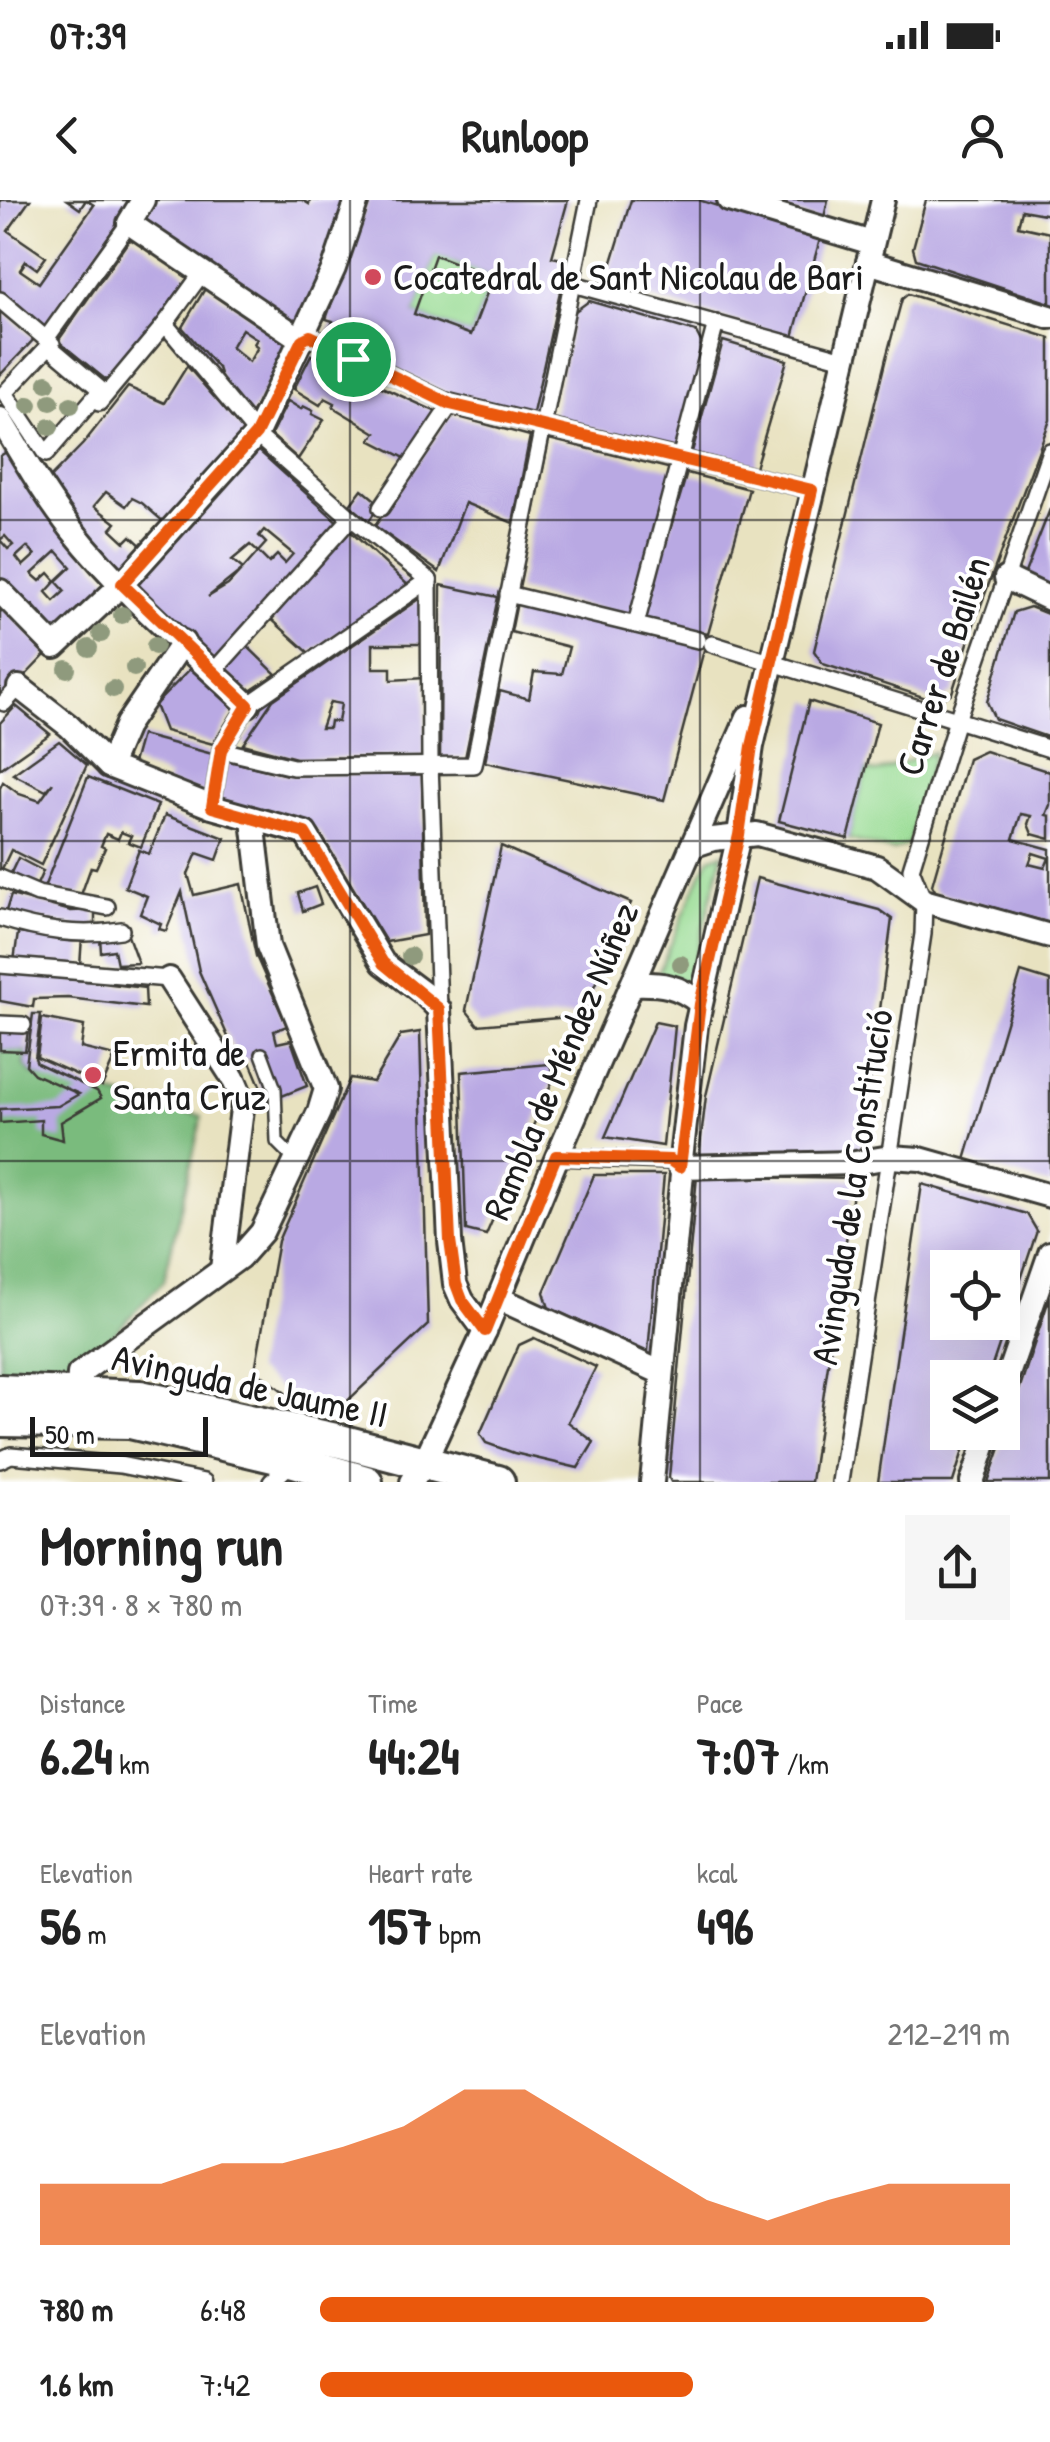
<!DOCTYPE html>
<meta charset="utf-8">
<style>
:root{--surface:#fff;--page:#f6f6f6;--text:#222;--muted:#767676;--accent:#ea580c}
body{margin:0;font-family:"Patrick Hand",sans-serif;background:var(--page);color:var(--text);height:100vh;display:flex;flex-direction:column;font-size:38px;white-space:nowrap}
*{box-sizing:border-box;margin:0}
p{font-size:32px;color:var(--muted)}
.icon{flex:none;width:55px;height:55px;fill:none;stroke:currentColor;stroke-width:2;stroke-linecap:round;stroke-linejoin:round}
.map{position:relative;height:1282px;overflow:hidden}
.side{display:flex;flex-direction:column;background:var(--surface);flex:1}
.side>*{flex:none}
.fabs{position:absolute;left:930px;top:1050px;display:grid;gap:20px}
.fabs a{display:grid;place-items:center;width:90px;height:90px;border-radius:0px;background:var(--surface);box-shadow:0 10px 40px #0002;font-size:50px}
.scale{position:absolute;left:30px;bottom:25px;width:178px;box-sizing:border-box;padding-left:10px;border:5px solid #1c1c1c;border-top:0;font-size:28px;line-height:35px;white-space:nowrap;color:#1c1c1c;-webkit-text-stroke:8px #fff;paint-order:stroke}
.pin{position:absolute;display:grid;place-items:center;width:85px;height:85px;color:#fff;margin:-42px;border:5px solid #fff;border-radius:50%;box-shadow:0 2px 10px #0007}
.round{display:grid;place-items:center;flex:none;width:105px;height:105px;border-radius:0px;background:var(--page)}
.headline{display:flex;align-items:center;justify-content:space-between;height:170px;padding:0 40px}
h1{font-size:55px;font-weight:800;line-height:75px}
.figures{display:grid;grid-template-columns:repeat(3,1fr);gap:15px;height:170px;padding:10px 40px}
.figures div{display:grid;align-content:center}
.figures b{font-size:50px;font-weight:800}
.figures small{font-size:28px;font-weight:400}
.figures p{font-size:28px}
.chart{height:280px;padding:20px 40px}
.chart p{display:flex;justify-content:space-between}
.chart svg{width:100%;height:180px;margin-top:10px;fill:var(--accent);opacity:.7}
ul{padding:0 40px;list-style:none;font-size:32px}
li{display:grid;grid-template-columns:160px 120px 1fr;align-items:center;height:75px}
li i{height:25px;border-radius:12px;background:var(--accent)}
.status{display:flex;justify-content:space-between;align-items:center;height:70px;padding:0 50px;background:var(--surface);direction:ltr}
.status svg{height:28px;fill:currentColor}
header{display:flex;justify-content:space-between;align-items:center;height:130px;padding:0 40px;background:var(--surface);font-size:45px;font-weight:800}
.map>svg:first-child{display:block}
</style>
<div class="status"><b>07:39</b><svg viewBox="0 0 49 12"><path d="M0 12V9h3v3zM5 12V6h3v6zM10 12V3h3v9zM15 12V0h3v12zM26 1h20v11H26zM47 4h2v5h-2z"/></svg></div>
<header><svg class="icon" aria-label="back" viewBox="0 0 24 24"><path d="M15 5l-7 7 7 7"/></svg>Runloop<svg class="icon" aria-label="person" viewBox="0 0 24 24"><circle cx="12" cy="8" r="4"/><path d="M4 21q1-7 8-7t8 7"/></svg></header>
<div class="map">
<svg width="1050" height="1282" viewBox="0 0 1050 1282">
<rect width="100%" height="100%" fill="#fff"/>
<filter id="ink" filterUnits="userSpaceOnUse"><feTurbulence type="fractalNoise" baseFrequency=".01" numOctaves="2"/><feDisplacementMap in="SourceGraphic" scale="20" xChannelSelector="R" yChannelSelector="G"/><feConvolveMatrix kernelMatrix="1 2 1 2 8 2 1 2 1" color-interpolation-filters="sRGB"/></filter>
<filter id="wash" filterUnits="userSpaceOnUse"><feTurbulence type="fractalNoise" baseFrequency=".0048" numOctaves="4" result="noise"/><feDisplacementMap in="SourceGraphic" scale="40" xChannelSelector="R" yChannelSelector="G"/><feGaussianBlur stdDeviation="2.25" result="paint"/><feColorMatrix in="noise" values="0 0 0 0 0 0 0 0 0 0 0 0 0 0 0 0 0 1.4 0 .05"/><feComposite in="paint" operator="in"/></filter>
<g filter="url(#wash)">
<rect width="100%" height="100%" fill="#e8e2c0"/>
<g fill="#98db93" stroke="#5a7c58" stroke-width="2.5">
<polygon points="435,55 493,77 471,135 414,114"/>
<polygon points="934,552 909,644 893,651 848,639 866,570 877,572"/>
<polygon points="723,653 689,783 658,774 701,674 710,658"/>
</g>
<polygon fill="#7abb7d" stroke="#4b6c4c" stroke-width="2.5" points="0,849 26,851 25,866 34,875 202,916 164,1081 68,1183 0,1174"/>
<g id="blocks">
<g fill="#b9a9e3" fill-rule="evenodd">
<polygon points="0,0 30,0 8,31 46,57 37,69 26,61 20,70 39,83 94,5 86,0 80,9 67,0 134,0 44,128 0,91"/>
<polygon points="153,0 302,0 309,4 310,0 346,0 325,65 299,126 142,21"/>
<path d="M368,0h200l-16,57 15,3 -34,153 -87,-21 -119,-53 6,-18 -7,-2zM435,55l58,22 -22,58 -57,-21z"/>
<polygon points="631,0 699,0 820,39 793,137 605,85"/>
<polygon points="754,0 828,0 823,22"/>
<polygon points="926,0 1050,0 1050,15 1022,10 1018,26 1050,33 1050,103 916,59 913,48"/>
<polygon points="132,36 189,76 111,184 58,141"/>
<path d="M206,87l86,57 -42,72 -26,-30 -6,-18 -36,-41zM242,129l15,10 -3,5 4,3 -9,15 -18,-15z"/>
<polygon points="908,94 1050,138 1050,220 975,421 952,493 938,502 823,464 814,451 886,158 902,99"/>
<polygon points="589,101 696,132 705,149 681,249 553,219 574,112"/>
<polygon points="0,110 34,139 0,175"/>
<polygon points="723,141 787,160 755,268 692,252"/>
<polygon points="311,155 439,213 409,260 370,240 376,233 333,207 335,203 325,198 320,205 294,189"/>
<polygon points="187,166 247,235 166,324 142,303 132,298 126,306 106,292 94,306 116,323 111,329 125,342 131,336 144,348 122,372 78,327 47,281 83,244 128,187 164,203"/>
<polygon points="288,201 301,209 303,206 313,211 312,214 324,220 298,259 271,235"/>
<polygon points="451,215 530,236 513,323 465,303 439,372 375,326"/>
<polygon points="549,239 676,270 633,417 518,390"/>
<path d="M257,249l83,75 -125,139 -83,-80zM264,330l29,24 -8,9 -8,-8 -8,8 -11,-11 8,-9 -7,-7zM250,345l8,7 -15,17 -15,16 -20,12 35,-28 -11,-9z"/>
<path d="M8,251l16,29 86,102 -54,49 -23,-26 -8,8 -25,-27v-46l8,9 5,-4 -8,-9 -5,4v-84zM27,347l8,8 -12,11 -7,-9zM57,351l14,16 -15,14 9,10 -11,10 -8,-9 10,-11 -7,-8 -9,8 -8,-7z"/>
<polygon points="687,273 749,289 708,434 643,420"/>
<polygon points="362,289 380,304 369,321 350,305"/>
<polygon points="1050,309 1050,392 1021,374 1025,373"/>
<polygon points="349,330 410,387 309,453 270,418"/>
<polygon points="441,385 498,397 465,558 440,558"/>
<path d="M424,396v48h-51v24h18v12l34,-2 -1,79 -128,1 -53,-14 30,-44zM330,502l11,2 -3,18 -8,-1 -1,7h-8z"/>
<polygon points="517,402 705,446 664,600 485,562 500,491 529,499 534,472 562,474 569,447 511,432"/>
<polygon points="0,404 47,453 0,502"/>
<polygon points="1030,407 1050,415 1050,538 995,519 987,502 1014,412"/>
<polygon points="246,445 276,474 247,493 223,470"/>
<polygon points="194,465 236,507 213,544 165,531 155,505"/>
<polygon points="809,501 878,523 848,639 779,621"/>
<polygon points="16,506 50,534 0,569 0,523"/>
<polygon points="141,535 216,555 210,595 166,583 169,577 133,563"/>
<polygon points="59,541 87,565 41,665 11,650 0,673 0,588 3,582 19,594 40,601 53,583 46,591 13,574"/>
<path d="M985,551l65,21v33l-4,10 4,1v23l-18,-5 -4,-10 3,-8 -10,-2 -8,25 37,10v74l-114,-31 -4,-7 36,-126zM1033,653l16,5 -4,10 -16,-4z"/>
<polygon points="225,560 287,575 422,574 425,735 386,742 318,630 218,603"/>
<polygon points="88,577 158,605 141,647 128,642 131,636 121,632 118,639 106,634 101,646 105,648 96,668 91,667 81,695 43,690"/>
<polygon points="165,615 225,638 217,660 197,653 188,674 194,695 241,684 256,756 287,826 274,831 277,843 291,840 307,886 267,902 249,859 239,862 199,771 182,692 166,731 159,729 161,724 140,714 147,696 125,687 139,650 149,654"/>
<polygon points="501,646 631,703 581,816 478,825 466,810"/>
<polygon points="18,658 43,671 35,689 9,677"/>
<polygon points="757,678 879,710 892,719 861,953 699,955 706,896"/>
<polygon points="315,687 321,704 303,711 298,693"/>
<polygon points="11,695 71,711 95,710 95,730 49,721 36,719 34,722 5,714"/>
<polygon points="18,733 62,739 82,737 80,766 14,761"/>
<polygon points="127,733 138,763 117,764 114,750 101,752 100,737"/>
<polygon points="0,771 145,788 146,807 68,798 34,799 33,807 0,801"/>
<polygon points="1021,772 1050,781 1050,985 965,960"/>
<polygon points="33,814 41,814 35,858 37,863 97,891 101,898 61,922 63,940 41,934 41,920 0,923 0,909 58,906 79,894 34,874 26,865"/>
<polygon points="42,818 84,826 81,848 115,856 102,886 37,857"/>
<polygon points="655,822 675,826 663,946 605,937"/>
<polygon points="0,830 28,831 25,851 0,850"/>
<polygon points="420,832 428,1125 338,1210 304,1207 255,1170 278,1041 350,878 373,882 401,835"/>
<polygon points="549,864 555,875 486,1035 466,1030 461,872"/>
<polygon points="594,975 664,975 648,1152 549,1108 544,1092"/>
<polygon points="697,976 855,979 811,1282 671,1282 669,1278"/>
<path d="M922,984l105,30 10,17 -49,147h-40v54h21l-16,50h-75zM948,1068h54v54h-44l-2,7 -13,-6 5,-10z"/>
<polygon points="1050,1096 1050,1282 988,1282 1001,1245"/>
<polygon points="534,1138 596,1167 568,1222 594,1242 578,1268 514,1253 486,1243 480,1234 519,1145"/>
</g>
</g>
</g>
<g filter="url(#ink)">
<use href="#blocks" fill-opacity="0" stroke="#3b3a35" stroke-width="2.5"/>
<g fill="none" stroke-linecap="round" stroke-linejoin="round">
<g stroke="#3b3a35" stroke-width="16">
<polyline id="service" points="262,854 275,889 277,942 297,962"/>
</g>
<g stroke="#3b3a35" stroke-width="20">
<g id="pedestrian">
<polyline points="573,84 844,159"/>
<polyline points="0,100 52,144"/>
<polyline points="165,124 261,239 351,318 429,380"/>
<polyline points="46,139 129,23"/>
<polyline points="302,140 311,136 451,204 812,290"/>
<polygon points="49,146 101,190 46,254 5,193"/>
<polyline points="99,203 165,124 202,73"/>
<polyline points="381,308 451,204"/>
<polyline points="429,380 430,564 439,809"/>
<polyline points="508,394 698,440"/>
<polyline points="636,424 716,123"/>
<polyline points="712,444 1050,549"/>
<polyline points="213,472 351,318"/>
<polyline points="4,503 19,487"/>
<polyline points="221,550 293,567 474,565 589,0"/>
<polyline points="212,607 221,550 248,505 429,380"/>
<polyline points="0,678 38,694 107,707"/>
<path d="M0,718c41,13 79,19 121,12"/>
<polyline points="0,765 169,779"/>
<polyline points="0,824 23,825"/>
<polyline points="557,957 670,961 680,967"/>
<polyline points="0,1260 11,1255 120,1265 204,1282"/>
<polyline points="271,1282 294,1261"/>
<polyline points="840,1282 923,734 924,701 911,669 957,520 1050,251"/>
</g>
</g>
<g stroke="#3b3a35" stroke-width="28">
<g id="minor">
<polyline points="143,0 129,23 302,140"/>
<polyline points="729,0 872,43"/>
<polyline points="868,62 1050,117"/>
<path d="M0,219c23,37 44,76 72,111 50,63 118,120 176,175"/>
<polyline points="1006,378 1050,399"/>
<polyline points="0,391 55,447 122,384 256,235 334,68 357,0"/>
<polyline points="19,487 69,526 109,566 212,607 305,633 383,763 423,793 439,809 450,1041 455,1084 462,1100 485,1131"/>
<polyline points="109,566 127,524 183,442"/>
<polyline points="692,646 713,639 757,634 877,667 924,701 1050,736"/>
<polyline points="169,779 233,878 243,901 222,1069"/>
<path d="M633,784c28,-1 45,1 67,19"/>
<polyline points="680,967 855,963 890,957 920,959 1050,996"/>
<polyline points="498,1098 662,1173"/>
<polyline points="1002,1192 1050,1053"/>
<polyline points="78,1193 79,1174 240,1057 262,1032 319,912 326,889 268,746 253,620"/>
<polyline points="412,1282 423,1265 485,1131 557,957 748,517"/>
<polyline points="652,1282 682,974 680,967 696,826 739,635 752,546 883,0"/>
<polyline points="972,1282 989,1232"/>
</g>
</g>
<g stroke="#3b3a35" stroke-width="38">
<g id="primary">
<polyline points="0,1191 140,1197 340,1241 498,1282"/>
<polyline points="0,1220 130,1222 294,1261 366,1282"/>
</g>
</g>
<use href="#service" stroke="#fff" stroke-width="11"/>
<use href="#pedestrian" stroke="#fff" stroke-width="15"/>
<use href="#minor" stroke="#fff" stroke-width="22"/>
<use href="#primary" stroke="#fff" stroke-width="32"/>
</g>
<g fill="#8f9a7d">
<circle cx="47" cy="183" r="9"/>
<circle cx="51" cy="202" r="9"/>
<circle cx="29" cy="205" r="9"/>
<circle cx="71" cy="205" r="9"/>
<circle cx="50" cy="227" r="9"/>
<circle cx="122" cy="415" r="9"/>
<circle cx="101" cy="434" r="9"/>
<circle cx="155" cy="446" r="9"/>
<circle cx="89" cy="448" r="9"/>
<circle cx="134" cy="468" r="9"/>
<circle cx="67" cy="469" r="9"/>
<circle cx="113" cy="489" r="9"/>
<circle cx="410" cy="756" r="9"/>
<circle cx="681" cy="764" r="9"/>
</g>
</g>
<g fill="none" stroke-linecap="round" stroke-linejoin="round" filter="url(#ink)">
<g stroke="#fff" stroke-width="20">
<polygon id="route" points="310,136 450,204 812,290 752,546 739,635 700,804 680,967 670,960 556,956 485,1131 462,1100 456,1084 450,1041 439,809 383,763 305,633 212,607 221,550 248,505 122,384 256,234 302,140"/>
</g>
<use href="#route" stroke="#ea580c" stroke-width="12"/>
</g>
<path fill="none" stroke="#1c1c1c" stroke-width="2.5" stroke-opacity="0.55" d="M350,0v1282M700,0v1282M0,320h1050M0,641h1050M0,961h1050"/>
<g fill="#d1495b" stroke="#fff" stroke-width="4">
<circle cx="373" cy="77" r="10"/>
<circle cx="93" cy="875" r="10"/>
</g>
<g text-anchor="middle" stroke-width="8" stroke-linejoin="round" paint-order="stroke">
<g font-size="38" fill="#1c1c1c" stroke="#fff" text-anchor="start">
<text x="393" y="90">Cocatedral de Sant Nicolau de Bari</text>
<text x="113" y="866">Ermita de<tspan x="113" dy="44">Santa Cruz</tspan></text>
</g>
<g font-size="38" fill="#1c1c1c" stroke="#fff">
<text transform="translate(943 466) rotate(-72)" y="13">Carrer de Bailén</text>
<text transform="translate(561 861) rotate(-67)" y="13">Rambla de Méndez Núñez</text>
<text transform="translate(852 987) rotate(-81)" y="13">Avinguda de la Constitució</text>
<text transform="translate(250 1186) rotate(12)" y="13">Avinguda de Jaume II</text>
</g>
</g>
</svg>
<div class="fabs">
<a><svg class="icon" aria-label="locate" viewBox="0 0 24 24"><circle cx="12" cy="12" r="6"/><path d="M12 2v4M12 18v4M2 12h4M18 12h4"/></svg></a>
<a><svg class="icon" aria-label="layers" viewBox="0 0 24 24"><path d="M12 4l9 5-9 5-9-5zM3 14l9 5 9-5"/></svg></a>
</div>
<div class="scale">50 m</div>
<div class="pin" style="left:353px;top:159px;background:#1e9e55"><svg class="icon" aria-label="arrive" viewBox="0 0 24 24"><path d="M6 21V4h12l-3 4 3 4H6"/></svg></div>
</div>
<section class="side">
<div class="headline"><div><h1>Morning run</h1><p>07:39 · 8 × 780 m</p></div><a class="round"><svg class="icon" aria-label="share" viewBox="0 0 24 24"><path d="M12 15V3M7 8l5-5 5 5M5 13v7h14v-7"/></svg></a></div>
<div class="figures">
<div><p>Distance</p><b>6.24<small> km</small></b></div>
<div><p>Time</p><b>44:24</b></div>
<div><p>Pace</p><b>7:07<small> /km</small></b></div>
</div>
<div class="figures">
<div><p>Elevation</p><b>56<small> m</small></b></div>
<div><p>Heart rate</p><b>157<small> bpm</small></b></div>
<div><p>kcal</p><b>496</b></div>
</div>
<div class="chart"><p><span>Elevation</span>212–219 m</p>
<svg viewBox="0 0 160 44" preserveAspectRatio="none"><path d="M0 44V29L10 29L20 29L30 24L40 24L50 20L60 15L70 6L80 6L90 15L100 24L110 33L120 38L130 33L140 29L150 29L160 29V44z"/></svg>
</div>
<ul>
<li><b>780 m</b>6:48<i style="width:89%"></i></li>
<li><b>1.6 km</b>7:42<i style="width:54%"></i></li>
</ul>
</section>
